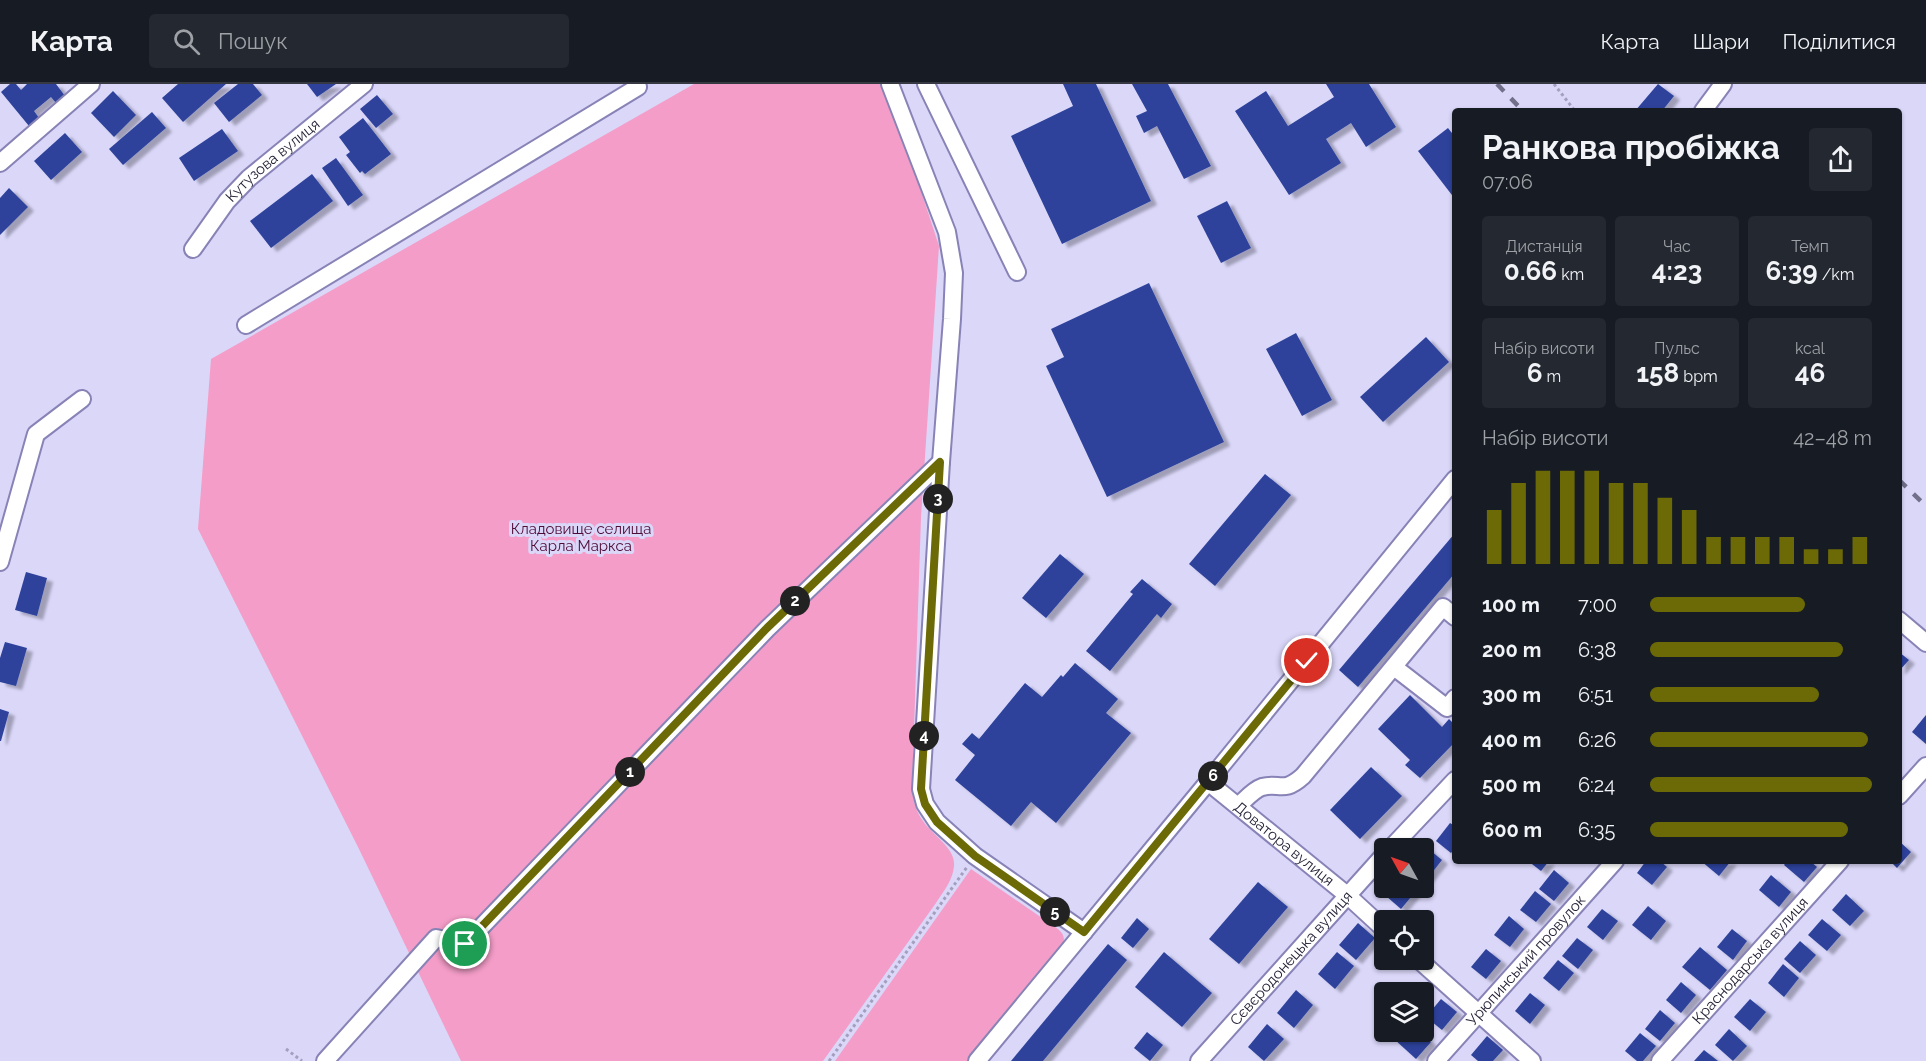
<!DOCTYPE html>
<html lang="uk">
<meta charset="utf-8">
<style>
:root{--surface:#171b24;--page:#242831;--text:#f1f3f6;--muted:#9ea1a6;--line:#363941;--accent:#6b6a06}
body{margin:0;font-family:Raleway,sans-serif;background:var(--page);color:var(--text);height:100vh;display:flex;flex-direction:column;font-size:22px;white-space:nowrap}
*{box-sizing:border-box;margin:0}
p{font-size:20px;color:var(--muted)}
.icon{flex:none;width:33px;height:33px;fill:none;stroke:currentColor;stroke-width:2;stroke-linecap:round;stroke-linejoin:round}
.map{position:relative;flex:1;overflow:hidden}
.drawer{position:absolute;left:1452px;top:24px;width:450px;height:756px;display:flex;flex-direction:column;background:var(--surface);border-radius:6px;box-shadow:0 2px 4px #0004}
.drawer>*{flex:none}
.needle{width:39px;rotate:310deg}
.controls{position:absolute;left:1374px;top:754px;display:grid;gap:12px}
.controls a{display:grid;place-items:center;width:60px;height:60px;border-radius:6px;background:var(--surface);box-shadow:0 2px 4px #0004;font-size:30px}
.pin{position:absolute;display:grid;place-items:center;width:51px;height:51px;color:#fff;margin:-26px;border:3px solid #fff;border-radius:50%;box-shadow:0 2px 6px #0007}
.km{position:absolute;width:30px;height:30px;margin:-15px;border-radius:50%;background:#222;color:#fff;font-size:16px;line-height:30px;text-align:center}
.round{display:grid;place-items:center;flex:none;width:63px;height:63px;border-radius:6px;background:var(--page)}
.headline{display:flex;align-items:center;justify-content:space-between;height:102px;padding:0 30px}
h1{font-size:33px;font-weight:700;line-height:45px}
.metrics{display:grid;grid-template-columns:repeat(3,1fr);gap:9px;height:102px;padding:6px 30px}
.metrics div{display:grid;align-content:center;border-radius:6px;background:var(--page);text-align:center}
.metrics b{font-size:26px;font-weight:700}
.metrics small{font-size:16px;font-weight:400}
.metrics p{font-size:16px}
.chart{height:168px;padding:12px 30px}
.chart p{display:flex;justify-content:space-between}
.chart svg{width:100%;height:108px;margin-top:6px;stroke:var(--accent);stroke-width:6}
ul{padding:0 30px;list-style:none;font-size:20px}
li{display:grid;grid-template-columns:96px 72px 1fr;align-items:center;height:45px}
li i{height:15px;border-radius:8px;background:var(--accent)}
header{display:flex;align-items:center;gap:36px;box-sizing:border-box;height:84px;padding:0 30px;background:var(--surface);border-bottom:2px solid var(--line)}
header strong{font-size:28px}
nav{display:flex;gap:33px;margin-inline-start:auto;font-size:21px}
.search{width:420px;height:54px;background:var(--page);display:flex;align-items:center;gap:15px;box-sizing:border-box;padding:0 21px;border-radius:6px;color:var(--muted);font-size:22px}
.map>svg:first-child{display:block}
</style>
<header>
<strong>Карта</strong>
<div class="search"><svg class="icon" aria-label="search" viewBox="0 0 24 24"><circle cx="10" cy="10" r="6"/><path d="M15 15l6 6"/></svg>Пошук</div>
<nav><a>Карта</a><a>Шари</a><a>Поділитися</a></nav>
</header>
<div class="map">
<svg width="1926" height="977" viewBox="0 0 1926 977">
<defs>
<filter id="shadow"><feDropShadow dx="6" dy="4" stdDeviation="1.5" flood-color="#0004"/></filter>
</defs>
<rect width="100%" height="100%" fill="#dad7f9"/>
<g fill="#f49dc8">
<path d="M694,0h188l19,46 38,116 -18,271 -9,274c2,11 4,21 11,30 9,14 33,27 31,45 -1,14 -11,26 -18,37l-113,158h-362l-102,-212 -161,-320 13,-170z"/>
<path d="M971,785l87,60c7,6 7,11 4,19l-94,113h-133z"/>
</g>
<g fill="#2d439b" filter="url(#shadow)">
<polygon points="10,0 16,0 21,6 27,0 56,0 65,12 56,19 51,13 34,27 39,34 29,42 1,8"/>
<polygon points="178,0 226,0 183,38 162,14"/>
<polygon points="238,0 253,0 262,11 229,38 214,19"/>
<polygon points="307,0 336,0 317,13"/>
<polygon points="1063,0 1096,0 1151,117 1062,160 1011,52 1073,22"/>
<polygon points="1132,0 1168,0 1211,82 1184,95 1157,42 1144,49 1136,32 1147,27"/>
<polygon points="1326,0 1369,0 1396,43 1366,63 1351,39 1326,55 1341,79 1289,111 1235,27 1266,7 1288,42 1334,13"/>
<polygon points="1658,0 1674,12 1662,27 1635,27"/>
<polygon points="113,7 136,31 114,53 91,29"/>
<polygon points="377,11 393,30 376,44 360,25"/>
<polygon points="152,28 166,44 123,81 109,65"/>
<polygon points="363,34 391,70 365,90 362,87 360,89 346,71 350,68 339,53"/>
<polygon points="1448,44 1455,53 1455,115 1418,67"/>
<polygon points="222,45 238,67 194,97 179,74"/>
<polygon points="65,49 82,68 51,96 34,77"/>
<polygon points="336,74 363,111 348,122 322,84"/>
<polygon points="312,90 333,117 271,164 250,137"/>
<polygon points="9,104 28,123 0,151 0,114"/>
<polygon points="1227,117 1251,164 1221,179 1197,132"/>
<polygon points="1149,199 1224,358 1107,413 1046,282 1064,273 1051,245"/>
<polygon points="1296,249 1332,316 1302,332 1266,265"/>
<polygon points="1426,253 1449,278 1383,338 1360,313"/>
<polygon points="1265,390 1291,411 1215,502 1189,480"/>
<polygon points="1455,449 1455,489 1358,603 1339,586"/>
<polygon points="1060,470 1084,490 1046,534 1022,514"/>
<polygon points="26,488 47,494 37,532 15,526"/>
<polygon points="1142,495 1172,520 1161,534 1157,530 1110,587 1086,567 1133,510 1130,508"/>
<polygon points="5,558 27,564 16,602 0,598 0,574"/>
<polygon points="1899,568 1909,576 1899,587"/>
<polygon points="1075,579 1118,615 1106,629 1131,649 1056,739 1031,718 1011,742 955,696 975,671 962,660 972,649 979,655 1025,599 1042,613 1061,591 1063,593"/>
<polygon points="1410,611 1442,643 1449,635 1455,641 1455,658 1420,694 1405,681 1410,676 1378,645"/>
<polygon points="0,625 9,628 1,657 0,657"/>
<polygon points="1926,631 1926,660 1912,648"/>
<polygon points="1371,683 1402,712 1360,755 1330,726"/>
<polygon points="1450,739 1455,742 1455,764 1451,769 1436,757"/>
<polygon points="1899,757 1911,768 1897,784 1890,777 1899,777"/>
<polygon points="1426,763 1442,776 1427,795 1424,792 1424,767"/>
<polygon points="1528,777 1549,777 1541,787"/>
<polygon points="1646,777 1660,777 1667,783 1652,801 1637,789"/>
<polygon points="1701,777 1731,777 1719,792"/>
<polygon points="1787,777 1810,777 1817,783 1804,798 1784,781"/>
<polygon points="1554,786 1569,799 1554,817 1539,805"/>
<polygon points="1771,791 1791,808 1779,823 1759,806"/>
<polygon points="1258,798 1288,823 1239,880 1209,855"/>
<polygon points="1393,804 1413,804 1416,807 1401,825 1386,812"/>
<polygon points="1535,807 1551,820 1536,838 1520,826"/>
<polygon points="1846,810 1864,827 1850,842 1832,826"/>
<polygon points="1648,822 1666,837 1651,856 1632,841"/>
<polygon points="1602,825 1618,837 1603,856 1587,843"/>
<polygon points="1509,832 1524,845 1510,863 1494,851"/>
<polygon points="1137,834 1149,845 1133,864 1121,854"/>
<polygon points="1822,835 1841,851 1827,867 1808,851"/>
<polygon points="1358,839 1375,854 1356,876 1339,861"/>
<polygon points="1732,845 1747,857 1733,876 1717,863"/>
<polygon points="1577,854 1593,866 1578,885 1562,872"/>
<polygon points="1800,857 1816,871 1800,889 1784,875"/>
<polygon points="1108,860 1127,876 1043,977 1011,977"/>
<polygon points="1700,863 1727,886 1710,906 1682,883"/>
<polygon points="1486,865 1501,877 1486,895 1471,883"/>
<polygon points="1164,868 1212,909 1182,943 1135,903"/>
<polygon points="1337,868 1354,882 1335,905 1318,890"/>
<polygon points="1558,876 1574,889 1559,907 1543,894"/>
<polygon points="1783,880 1799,894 1784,913 1768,899"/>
<polygon points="1681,898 1696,911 1681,929 1666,916"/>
<polygon points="1296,906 1313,921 1294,944 1277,929"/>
<polygon points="1530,909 1545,921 1530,940 1515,927"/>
<polygon points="1441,915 1457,928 1442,946 1426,933"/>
<polygon points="1750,915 1766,928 1750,947 1734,933"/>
<polygon points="1660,926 1675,939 1660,957 1645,945"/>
<polygon points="1267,940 1284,955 1264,977 1248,963"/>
<polygon points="1729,945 1747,962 1733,977 1715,961"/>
<polygon points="1147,948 1163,961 1150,977 1134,964"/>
<polygon points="1400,948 1419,948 1431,958 1416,975 1394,955"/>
<polygon points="1640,949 1656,962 1643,977 1637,977 1625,967"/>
<polygon points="1487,952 1503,966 1493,977 1478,977 1471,971"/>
<polygon points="1704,966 1718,977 1694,977"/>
</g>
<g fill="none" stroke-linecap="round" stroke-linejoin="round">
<g stroke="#8883b6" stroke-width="20">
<g id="minor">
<polyline points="890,0 947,148 954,189 952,235 941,378 921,705 925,720 937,738 975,772 1084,848"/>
<polyline points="926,0 1017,188"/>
<polyline points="1703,27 1723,0"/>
<polyline points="0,79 91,0"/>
<path id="s1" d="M193,165l34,-48 22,-23 115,-94"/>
<polyline points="246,241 638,3"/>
<polyline points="0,478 36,350 82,315"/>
<polyline points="1899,536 1926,559"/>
<polyline points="1394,583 1447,624 1455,614"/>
<path id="s2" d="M1208,698l139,113 37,34"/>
<polyline points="1899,712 1926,682"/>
<path d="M1238,722c7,-6 15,-16 24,-19 18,-5 21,7 41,-11l140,-169 12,10"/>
<polyline points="1390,765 1455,696"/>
<polyline points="1419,876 1532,977"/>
<polyline points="325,977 436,854 465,860 767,545 941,378"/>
<polyline points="977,977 1208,698 1455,395"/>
<path id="s3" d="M1199,977l185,-206"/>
<path id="s4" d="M1436,977l179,-200"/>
<path id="s5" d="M1660,977l180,-200"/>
</g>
</g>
<g stroke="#a3a0be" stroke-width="3" stroke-dasharray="3 3" stroke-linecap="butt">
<polyline points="1554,0 1575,27"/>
<polyline points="286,965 302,977"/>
<polyline points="829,977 967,783"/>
</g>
<use href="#minor" stroke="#fff" stroke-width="16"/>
<g stroke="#716f89" stroke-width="4.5" stroke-dasharray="10 10" stroke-linecap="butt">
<polyline points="1497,0 1523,27"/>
<polyline points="1899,396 1926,422"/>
</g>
</g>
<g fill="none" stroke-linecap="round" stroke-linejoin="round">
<g stroke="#fff" stroke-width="12">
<polyline id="route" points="465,860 767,544 940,378 921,705 925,720 937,738 975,772 1084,848 1307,577"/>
</g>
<use href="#route" stroke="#6b6a06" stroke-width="8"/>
</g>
<g text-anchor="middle" stroke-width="6" stroke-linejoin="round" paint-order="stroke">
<g font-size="15" fill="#252337" stroke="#dad7f9">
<text dy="5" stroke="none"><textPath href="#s1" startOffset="120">Кутузова вулиця</textPath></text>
<text dy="5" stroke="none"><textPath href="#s2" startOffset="98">Доватора вулиця</textPath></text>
<text dy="5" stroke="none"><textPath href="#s3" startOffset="138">Сєвєродонецька вулиця</textPath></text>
<text dy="5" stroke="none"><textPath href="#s4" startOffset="135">Урюпинський провулок</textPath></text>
<text dy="5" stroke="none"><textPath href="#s5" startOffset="135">Краснодарська вулиця</textPath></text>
</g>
<g font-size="15" fill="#4f0c35" stroke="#dad7f9">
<text x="581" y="450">Кладовище селища<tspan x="581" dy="17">Карла Маркса</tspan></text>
</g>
</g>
</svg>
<div class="controls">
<a><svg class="needle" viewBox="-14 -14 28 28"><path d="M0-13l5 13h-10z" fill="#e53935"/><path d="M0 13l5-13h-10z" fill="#9ea1a6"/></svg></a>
<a><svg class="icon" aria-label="locate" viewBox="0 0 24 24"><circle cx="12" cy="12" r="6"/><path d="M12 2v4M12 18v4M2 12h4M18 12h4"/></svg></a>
<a><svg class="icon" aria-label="layers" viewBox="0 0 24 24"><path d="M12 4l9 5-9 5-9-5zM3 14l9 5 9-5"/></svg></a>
</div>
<div class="pin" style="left:465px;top:860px;background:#1e9e55"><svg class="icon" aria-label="arrive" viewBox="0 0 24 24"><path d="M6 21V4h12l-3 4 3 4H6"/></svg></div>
<div class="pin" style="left:1307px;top:577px;background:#d93025"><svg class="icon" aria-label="check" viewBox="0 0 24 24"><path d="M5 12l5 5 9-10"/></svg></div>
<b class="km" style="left:630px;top:688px">1</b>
<b class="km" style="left:795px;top:517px">2</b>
<b class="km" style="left:938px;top:415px">3</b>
<b class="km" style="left:924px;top:652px">4</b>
<b class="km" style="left:1055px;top:828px">5</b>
<b class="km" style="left:1213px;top:692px">6</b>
<section class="drawer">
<div class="headline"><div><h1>Ранкова пробіжка</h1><p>07:06</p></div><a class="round"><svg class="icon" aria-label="share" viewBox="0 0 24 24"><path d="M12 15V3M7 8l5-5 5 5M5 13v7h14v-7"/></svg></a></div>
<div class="metrics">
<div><p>Дистанція</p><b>0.66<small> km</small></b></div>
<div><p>Час</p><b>4:23</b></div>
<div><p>Темп</p><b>6:39<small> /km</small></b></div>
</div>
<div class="metrics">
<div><p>Набір висоти</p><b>6<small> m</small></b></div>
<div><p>Пульс</p><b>158<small> bpm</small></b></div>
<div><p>kcal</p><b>46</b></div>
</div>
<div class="chart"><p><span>Набір висоти</span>42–48 m</p>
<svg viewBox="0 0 160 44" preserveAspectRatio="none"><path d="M5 44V22M15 44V11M25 44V6M35 44V6M45 44V6M55 44V11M65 44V11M75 44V17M85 44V22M95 44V33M105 44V33M115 44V33M125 44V33M135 44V38M145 44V38M155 44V33"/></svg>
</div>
<ul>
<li><b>100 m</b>7:00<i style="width:70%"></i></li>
<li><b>200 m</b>6:38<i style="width:87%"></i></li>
<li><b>300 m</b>6:51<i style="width:76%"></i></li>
<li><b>400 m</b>6:26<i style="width:98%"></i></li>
<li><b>500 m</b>6:24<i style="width:100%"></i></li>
<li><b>600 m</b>6:35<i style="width:89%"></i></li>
</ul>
</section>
</div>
